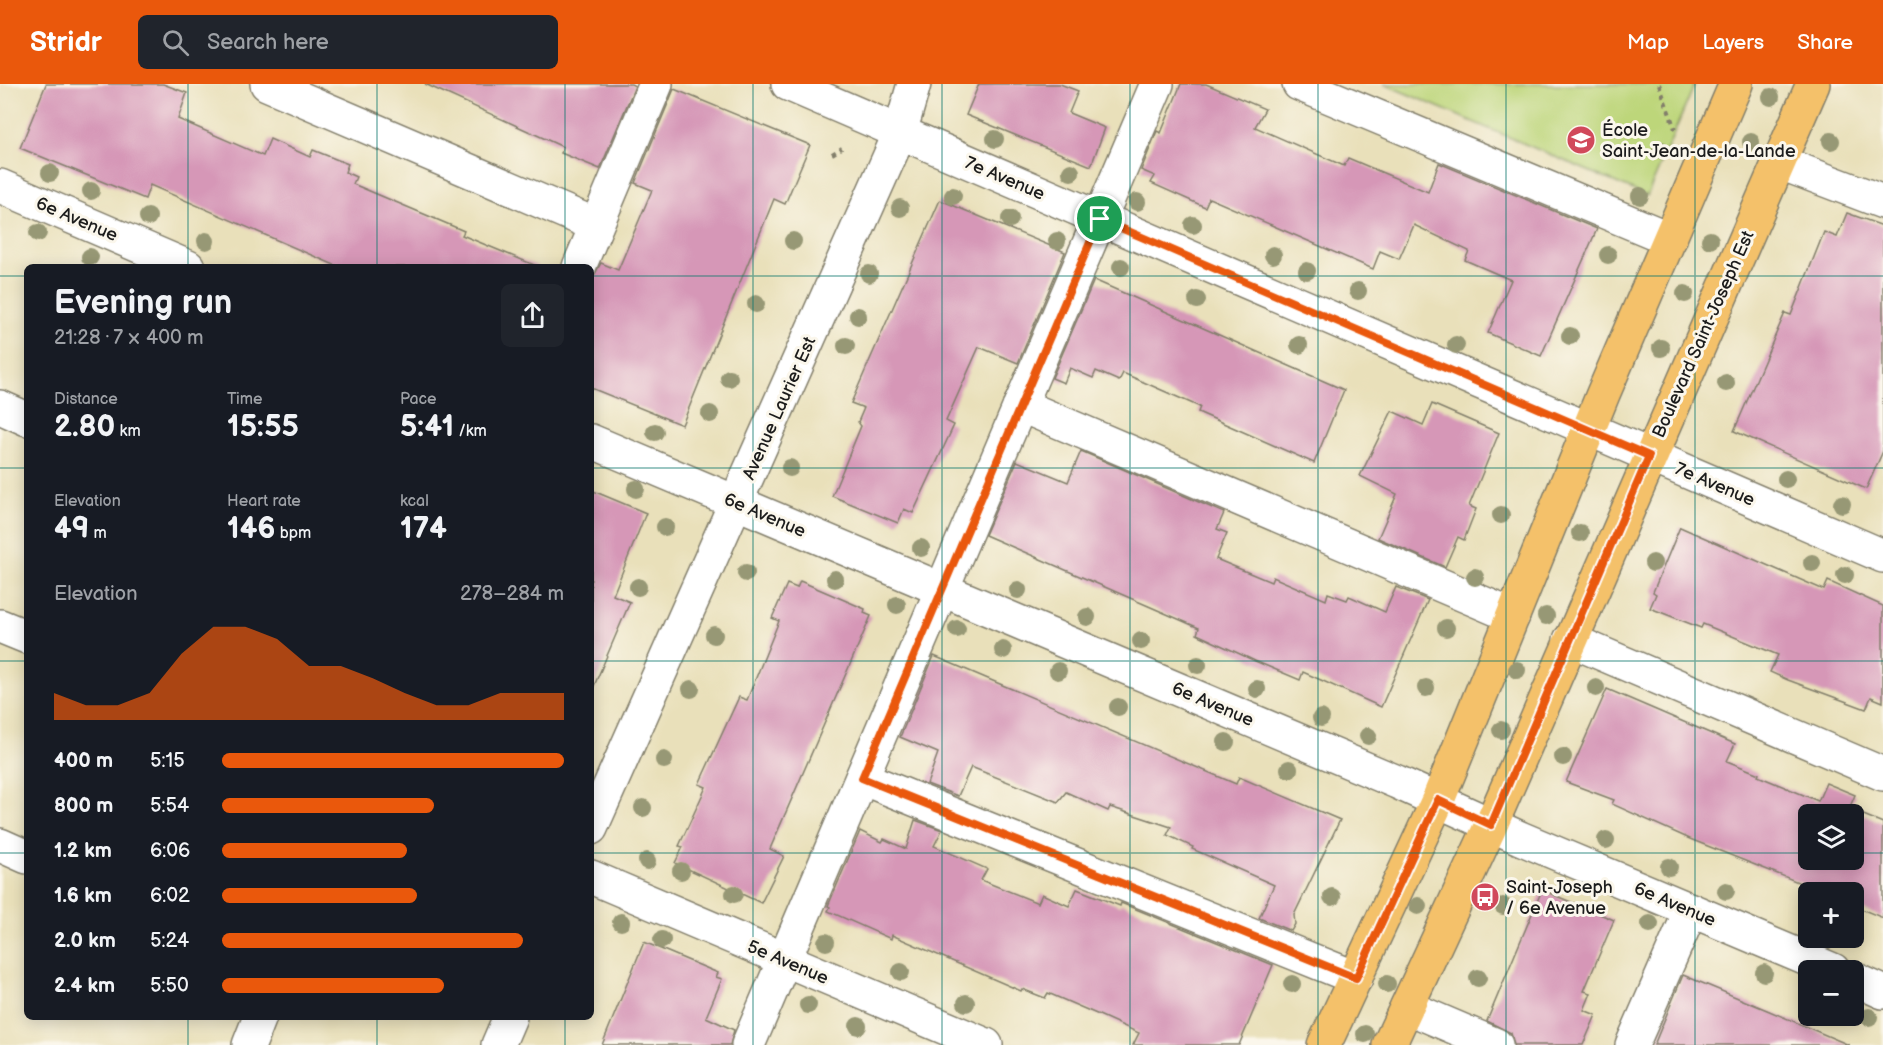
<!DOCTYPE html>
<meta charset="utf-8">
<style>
:root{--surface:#171b24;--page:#20242c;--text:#f1f3f6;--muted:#9ea1a6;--accent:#ea580c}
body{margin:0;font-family:"Balsamiq Sans",sans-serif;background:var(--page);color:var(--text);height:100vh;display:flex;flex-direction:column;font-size:22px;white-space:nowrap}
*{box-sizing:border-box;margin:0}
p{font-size:20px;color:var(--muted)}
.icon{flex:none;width:33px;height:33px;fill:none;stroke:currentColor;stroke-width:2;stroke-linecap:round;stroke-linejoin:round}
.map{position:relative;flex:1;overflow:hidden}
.panel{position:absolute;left:24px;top:180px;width:570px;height:756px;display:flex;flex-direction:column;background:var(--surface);border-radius:9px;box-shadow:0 3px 15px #0003}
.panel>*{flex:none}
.controls{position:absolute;left:1798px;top:720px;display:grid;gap:12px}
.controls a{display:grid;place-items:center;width:66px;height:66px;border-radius:9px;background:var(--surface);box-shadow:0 3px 15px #0003;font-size:30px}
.pin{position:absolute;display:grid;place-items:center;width:51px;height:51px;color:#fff;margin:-26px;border:3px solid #fff;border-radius:50%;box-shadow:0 2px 6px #0007}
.round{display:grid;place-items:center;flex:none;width:63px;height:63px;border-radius:9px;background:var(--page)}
.headline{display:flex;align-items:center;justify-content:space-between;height:102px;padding:0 30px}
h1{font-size:33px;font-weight:600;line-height:45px}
.stats{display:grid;grid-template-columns:repeat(3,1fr);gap:9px;height:102px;padding:6px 30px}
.stats div{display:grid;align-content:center}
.stats b{font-size:30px;font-weight:600}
.stats small{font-size:16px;font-weight:400}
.stats p{font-size:16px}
.chart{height:168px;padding:12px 30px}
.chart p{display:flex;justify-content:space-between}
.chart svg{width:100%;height:108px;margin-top:6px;fill:var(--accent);opacity:.7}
ul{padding:0 30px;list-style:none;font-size:20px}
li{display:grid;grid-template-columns:96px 72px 1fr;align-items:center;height:45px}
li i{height:15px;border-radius:8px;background:var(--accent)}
header{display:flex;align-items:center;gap:36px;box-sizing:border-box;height:84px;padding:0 30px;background:var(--accent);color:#fff}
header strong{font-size:28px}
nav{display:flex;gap:33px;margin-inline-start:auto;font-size:21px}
.search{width:420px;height:54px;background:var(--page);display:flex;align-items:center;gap:15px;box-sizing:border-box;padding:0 21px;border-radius:9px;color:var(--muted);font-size:22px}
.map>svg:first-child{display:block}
</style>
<header>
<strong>Stridr</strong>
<div class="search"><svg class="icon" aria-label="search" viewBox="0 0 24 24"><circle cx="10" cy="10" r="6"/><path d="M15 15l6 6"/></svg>Search here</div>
<nav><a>Map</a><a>Layers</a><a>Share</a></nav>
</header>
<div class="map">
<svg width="1883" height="961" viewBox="0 0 1883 961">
<rect width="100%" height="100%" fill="#fbf7ec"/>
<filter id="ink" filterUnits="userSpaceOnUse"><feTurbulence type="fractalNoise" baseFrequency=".0167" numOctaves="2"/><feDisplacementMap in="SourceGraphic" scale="12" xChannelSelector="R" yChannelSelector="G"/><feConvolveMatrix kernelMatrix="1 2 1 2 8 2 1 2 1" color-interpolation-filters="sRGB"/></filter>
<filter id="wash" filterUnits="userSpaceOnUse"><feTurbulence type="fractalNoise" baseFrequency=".008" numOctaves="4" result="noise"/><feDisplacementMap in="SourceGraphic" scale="24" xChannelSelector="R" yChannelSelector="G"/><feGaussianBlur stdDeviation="1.35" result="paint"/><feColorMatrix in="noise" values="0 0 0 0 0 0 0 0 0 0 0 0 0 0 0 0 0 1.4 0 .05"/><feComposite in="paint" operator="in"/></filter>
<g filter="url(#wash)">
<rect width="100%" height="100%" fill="#e9e0ba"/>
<polygon fill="#bdd67a" stroke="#6c794b" stroke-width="1.5" points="1384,0 1695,0 1647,112"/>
<g id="blocks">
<g fill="#d697b7" fill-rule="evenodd">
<polygon points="46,0 163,0 187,9 178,35 263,72 270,55 310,73 313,66 348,80 345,88 356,93 353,100 464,147 462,151 539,183 339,183 150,101 145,115 20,64"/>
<polygon points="425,0 631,0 635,2 600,85 561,69 563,63"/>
<polygon points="979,0 1060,0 1078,7 1069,29 1105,44 1091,82 966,31"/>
<polygon points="1181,0 1206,0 1265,25 1255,43 1344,82 1348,74 1428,108 1439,79 1597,145 1541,272 1488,249 1511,196 1465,176 1469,167 1414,141 1399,175 1380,167 1373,185 1209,114 1205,123 1151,99 1155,92 1141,86 1157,47 1161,49"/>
<polygon points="674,5 810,61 785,120 774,115 682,341 591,304 591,197 601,179 618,186 652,106 635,99"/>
<polygon points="940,116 1065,168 1018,279 979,263 946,337 954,341 913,429 904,425 898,439 832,412 861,342 858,338 864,324 851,319"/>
<polygon points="1847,129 1883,142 1883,367 1866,405 1734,347 1785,229 1791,231 1824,148 1837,153"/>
<polygon points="1094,196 1344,306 1314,379 1198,328 1200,323 1123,289 1119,297 1096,287 1093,294 1070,284 1064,299 1052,294"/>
<polygon points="1432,320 1499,349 1469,422 1476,425 1464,456 1458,453 1445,483 1378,454 1397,410 1360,392 1392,327 1423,341"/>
<polygon points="1081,367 1224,429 1217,445 1227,449 1216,475 1271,498 1273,493 1326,516 1328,509 1347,516 1349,512 1385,528 1396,503 1428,516 1381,623 1303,588 1300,596 1255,577 1197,550 1199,544 985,451 1017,377 1068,398"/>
<polygon points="591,406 646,429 613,511 630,518 591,609"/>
<polygon points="1680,443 1824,506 1828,497 1883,522 1883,618 1871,613 1866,625 1788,596 1770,588 1778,571 1703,540 1701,544 1650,524 1656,510 1653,508"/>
<polygon points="800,497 865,525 864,529 871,532 770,765 784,772 761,819 675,779 683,763 679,762 706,703 699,700 739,613 747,616 779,537 772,534 787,500 797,504"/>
<polygon points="934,572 1236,700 1239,693 1340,736 1294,831 1295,840 1291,847 1259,834 1274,801 1192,765 1193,763 1167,751 1171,743 1110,723 1108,727 1066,708 1058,718 971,683 958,712 927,700 938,669 900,653"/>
<path d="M1607,605l128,55 -8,17 32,13 -1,2 60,25 8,-18 29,12 -6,14 34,14v95l-29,-12v-14h-31l-133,-53 -78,-35 2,-4 -48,-18zM1809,730h45v46h-45z"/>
<polygon points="915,736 942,746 934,762 987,785 981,796 1038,819 1042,810 1069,822 1077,805 1120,822 1121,819 1273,881 1239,961 1133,961 1139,949 1099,931 1048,909 1045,914 1022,905 1021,907 892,851 891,855 828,827 830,823 828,822 860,747 882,758 884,755 906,765"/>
<polygon points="1542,806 1614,836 1584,907 1591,909 1584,926 1596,931 1583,961 1514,961 1511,949 1487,937"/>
<polygon points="644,858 718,889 716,893 722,895 706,933 734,946 730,961 602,961"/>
<polygon points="1683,891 1767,926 1849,961 1654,961"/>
</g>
</g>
</g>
<g filter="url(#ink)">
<use href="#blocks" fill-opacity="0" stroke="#827e6b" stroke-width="1.5"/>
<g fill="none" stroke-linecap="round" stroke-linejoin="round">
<g stroke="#827e6b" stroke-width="36">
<g id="minor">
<polyline points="267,0 596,141"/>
<polyline points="788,0 1883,472"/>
<polyline points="1299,0 1670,155"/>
<polyline points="1778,78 1883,118"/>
<polyline points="0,102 188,183"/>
<polyline points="579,183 656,0"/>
<polyline points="1020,321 1513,532"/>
<polyline points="0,323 27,335"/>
<polyline points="591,357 1397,698 1520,754 1833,886"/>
<polyline points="0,542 27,553"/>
<polyline points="1570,556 1883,690"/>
<polyline points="862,694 1356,894"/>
<polyline points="591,744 900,49 914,0"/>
<polyline points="0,761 27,773"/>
<polyline points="591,793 986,961"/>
<polyline points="1854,895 1883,908"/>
<polyline points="1407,923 1496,961"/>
<polyline points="249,961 260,933"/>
<polyline points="498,961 510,933"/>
<polyline points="748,961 1157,0"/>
<polyline points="1632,961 1691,826"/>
</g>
</g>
<g stroke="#827e6b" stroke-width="36">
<g id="major">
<polyline points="1324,961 1438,716 1603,310 1736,0"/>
<polyline points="1389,961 1491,741 1813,0"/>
</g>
</g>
<g stroke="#827e6b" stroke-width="4" stroke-dasharray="4.5 4.5" stroke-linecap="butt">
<polyline points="1659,0 1675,45"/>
<polyline points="832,70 842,64"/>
</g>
<use href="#minor" stroke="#fff" stroke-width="33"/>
<use href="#major" stroke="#f4c16b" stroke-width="33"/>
</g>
<g fill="#979875">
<circle cx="1771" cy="13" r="9"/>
<circle cx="995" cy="55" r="9"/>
<circle cx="1831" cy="57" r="9"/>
<circle cx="1751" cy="58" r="9"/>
<circle cx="1661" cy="66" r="9"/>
<circle cx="1071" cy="88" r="9"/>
<circle cx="50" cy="89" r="9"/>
<circle cx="91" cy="107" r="9"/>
<circle cx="953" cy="112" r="9"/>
<circle cx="1640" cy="112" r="9"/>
<circle cx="1137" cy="118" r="9"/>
<circle cx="900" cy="124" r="9"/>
<circle cx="148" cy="133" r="9"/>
<circle cx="1010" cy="135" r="9"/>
<circle cx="1193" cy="141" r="9"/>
<circle cx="38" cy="149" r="9"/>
<circle cx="1710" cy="156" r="9"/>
<circle cx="206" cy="157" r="9"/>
<circle cx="793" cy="157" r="9"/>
<circle cx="1057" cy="157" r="9"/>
<circle cx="1273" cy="171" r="9"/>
<circle cx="1608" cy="171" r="9"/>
<circle cx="90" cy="173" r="9"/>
<circle cx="1121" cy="183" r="9"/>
<circle cx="1307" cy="187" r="9"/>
<circle cx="869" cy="190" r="9"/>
<circle cx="1358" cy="207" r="9"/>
<circle cx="1685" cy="210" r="9"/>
<circle cx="1197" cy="216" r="9"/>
<circle cx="756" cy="220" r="9"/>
<circle cx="858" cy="232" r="9"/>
<circle cx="1570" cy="252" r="9"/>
<circle cx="1299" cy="261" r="9"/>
<circle cx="1456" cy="261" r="9"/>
<circle cx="846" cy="262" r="9"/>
<circle cx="1661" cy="264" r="9"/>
<circle cx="729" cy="294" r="9"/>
<circle cx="1726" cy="299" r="9"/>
<circle cx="710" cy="330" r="9"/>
<circle cx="655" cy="348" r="9"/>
<circle cx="790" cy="384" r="9"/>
<circle cx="1786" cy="395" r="9"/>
<circle cx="636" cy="405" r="9"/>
<circle cx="1842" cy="420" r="9"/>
<circle cx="1501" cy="431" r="9"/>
<circle cx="665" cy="443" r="9"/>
<circle cx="1580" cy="449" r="9"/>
<circle cx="921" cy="464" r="9"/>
<circle cx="1653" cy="479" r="9"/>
<circle cx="1812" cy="479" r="9"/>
<circle cx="746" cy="489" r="9"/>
<circle cx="1845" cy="491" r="9"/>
<circle cx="1475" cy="493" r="9"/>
<circle cx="835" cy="495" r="9"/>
<circle cx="638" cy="503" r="9"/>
<circle cx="1018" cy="506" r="9"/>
<circle cx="897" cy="521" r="9"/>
<circle cx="1546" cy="532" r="9"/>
<circle cx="1087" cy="533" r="9"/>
<circle cx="1446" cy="544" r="9"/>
<circle cx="957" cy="545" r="9"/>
<circle cx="714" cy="551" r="9"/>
<circle cx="1141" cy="557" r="9"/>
<circle cx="1003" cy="566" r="9"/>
<circle cx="1198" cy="581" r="9"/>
<circle cx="1517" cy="586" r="9"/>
<circle cx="1058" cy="587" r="9"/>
<circle cx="1426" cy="604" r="9"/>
<circle cx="1596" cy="604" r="9"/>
<circle cx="691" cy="605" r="9"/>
<circle cx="1257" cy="605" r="9"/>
<circle cx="1118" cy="623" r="9"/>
<circle cx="1321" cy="634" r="9"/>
<circle cx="1501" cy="646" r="9"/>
<circle cx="1368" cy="652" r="9"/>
<circle cx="1226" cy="658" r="9"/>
<circle cx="1563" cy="673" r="9"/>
<circle cx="664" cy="676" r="9"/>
<circle cx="1289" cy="685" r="9"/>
<circle cx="643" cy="724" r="9"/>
<circle cx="1606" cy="756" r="9"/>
<circle cx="647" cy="777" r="9"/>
<circle cx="1669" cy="783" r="9"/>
<circle cx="681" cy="787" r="9"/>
<circle cx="1726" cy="807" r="9"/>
<circle cx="734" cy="810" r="9"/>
<circle cx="1332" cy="813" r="9"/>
<circle cx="1418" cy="822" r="9"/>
<circle cx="1503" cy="822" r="9"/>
<circle cx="621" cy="838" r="9"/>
<circle cx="1650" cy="840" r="9"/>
<circle cx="662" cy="856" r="9"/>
<circle cx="826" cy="858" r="9"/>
<circle cx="901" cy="888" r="9"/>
<circle cx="1764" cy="889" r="9"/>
<circle cx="1478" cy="894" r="9"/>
<circle cx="1292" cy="900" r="9"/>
<circle cx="1387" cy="900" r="9"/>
<circle cx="966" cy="919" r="9"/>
<circle cx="808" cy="921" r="9"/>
<circle cx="1869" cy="933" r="9"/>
<circle cx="858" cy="942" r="9"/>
<circle cx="1365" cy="950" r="9"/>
</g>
</g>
<g fill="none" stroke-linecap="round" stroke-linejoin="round" filter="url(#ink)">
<g stroke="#fff" stroke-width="12">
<polygon id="route" points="1100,135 1649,372 1491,741 1438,716 1356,894 862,694"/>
</g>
<use href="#route" stroke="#ea580c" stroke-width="8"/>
</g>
<path fill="none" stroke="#0f766e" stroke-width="1.5" stroke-opacity="0.55" d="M188,0v183M377,0v183M565,0v183M753,0v961M942,0v961M1130,0v961M1318,0v961M1506,0v961M1695,0v961M0,192h27M591,192h1292M0,384h27M591,384h1292M0,577h27M591,577h1292M0,769h27M591,769h1218M1854,769h29M188,933v28M377,933v28M565,933v28"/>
<defs>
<g id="school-disc" transform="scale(1.5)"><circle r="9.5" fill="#d1495b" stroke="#fbf7ec"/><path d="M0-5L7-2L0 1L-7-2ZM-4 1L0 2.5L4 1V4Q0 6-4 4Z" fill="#fff"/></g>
<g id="bus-disc" transform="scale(1.5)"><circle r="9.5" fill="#d1495b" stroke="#fbf7ec"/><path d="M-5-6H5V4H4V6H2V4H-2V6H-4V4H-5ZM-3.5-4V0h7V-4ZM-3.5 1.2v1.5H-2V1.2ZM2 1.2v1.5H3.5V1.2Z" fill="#fff"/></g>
</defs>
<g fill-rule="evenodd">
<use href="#school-disc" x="1581" y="56"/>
<use href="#bus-disc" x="1485" y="813"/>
</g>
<g text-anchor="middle" stroke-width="6" stroke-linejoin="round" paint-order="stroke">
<g font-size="18" fill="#1c1c1c" stroke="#fbf7ec" text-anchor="start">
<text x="1602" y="52">École<tspan x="1602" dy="21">Saint-Jean-de-la-Lande</tspan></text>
<text x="1506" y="809">Saint-Joseph<tspan x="1506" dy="21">/ 6e Avenue</tspan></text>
</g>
<g font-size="18" fill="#1c1c1c" stroke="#fbf7ec">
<text transform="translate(1005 94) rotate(23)" y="6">7e Avenue</text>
<text transform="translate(77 135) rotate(23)" y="6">6e Avenue</text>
<text transform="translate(1703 250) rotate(-66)" y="6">Boulevard Saint-Joseph Est</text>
<text transform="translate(779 324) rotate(-66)" y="6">Avenue Laurier Est</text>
<text transform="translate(1715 400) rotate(23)" y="6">7e Avenue</text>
<text transform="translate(765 431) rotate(23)" y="6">6e Avenue</text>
<text transform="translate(1213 620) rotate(23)" y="6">6e Avenue</text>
<text transform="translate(1675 820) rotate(23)" y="6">6e Avenue</text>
<text transform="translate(788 878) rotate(23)" y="6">5e Avenue</text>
</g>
</g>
</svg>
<div class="controls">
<a><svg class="icon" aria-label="layers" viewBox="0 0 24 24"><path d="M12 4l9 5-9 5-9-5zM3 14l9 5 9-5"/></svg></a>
<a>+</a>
<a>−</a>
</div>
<div class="pin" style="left:1100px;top:135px;background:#1e9e55"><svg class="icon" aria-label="arrive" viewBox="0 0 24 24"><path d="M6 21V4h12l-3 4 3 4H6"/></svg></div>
<section class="panel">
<div class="headline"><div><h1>Evening run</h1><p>21:28 · 7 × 400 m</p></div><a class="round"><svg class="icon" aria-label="share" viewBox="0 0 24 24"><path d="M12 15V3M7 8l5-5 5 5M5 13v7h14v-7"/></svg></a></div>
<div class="stats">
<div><p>Distance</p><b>2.80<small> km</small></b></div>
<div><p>Time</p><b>15:55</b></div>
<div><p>Pace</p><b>5:41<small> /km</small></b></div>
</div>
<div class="stats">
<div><p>Elevation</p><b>49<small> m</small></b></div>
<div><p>Heart rate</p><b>146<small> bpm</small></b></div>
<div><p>kcal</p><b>174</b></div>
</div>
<div class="chart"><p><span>Elevation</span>278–284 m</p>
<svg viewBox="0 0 160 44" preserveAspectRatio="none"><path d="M0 44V33L10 38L20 38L30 33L40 17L50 6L60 6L70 11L80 22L90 22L100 27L110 33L120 38L130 38L140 33L150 33L160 33V44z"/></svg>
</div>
<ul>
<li><b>400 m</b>5:15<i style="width:100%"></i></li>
<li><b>800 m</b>5:54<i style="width:62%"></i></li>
<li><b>1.2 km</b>6:06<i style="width:54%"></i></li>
<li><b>1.6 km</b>6:02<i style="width:57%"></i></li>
<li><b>2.0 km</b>5:24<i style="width:88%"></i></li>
<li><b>2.4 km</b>5:50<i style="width:65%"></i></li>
</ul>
</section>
</div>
